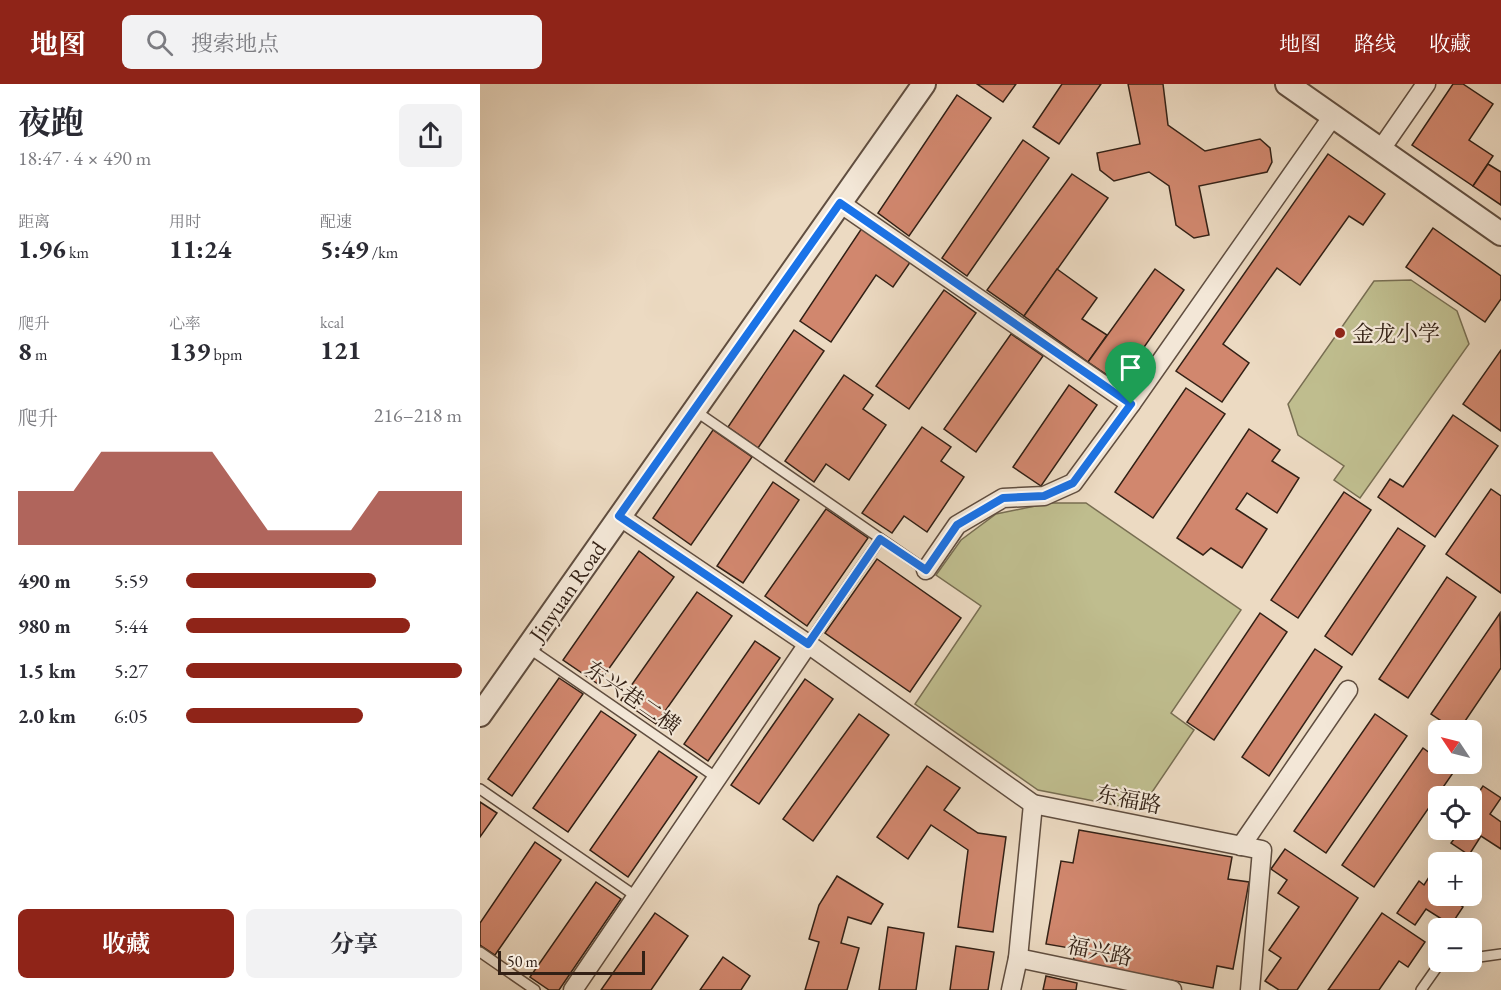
<!DOCTYPE html>
<html lang="zh">
<meta charset="utf-8">
<style>
:root{--surface:#fff;--page:#f2f2f3;--text:#2b2b33;--muted:#7c7c81;--accent:#8f2418}
body{margin:0;font-family:"EB Garamond","Noto Serif SC",serif;background:var(--page);color:var(--text);height:100vh;display:flex;flex-direction:column;font-size:22px;white-space:nowrap}
*{box-sizing:border-box;margin:0}
p{font-size:20px;color:var(--muted)}
.icon{flex:none;width:33px;height:33px;fill:none;stroke:currentColor;stroke-width:2;stroke-linecap:round;stroke-linejoin:round}
.map{position:relative;flex:1;overflow:hidden}
.sheet{display:flex;flex-direction:column;background:var(--surface);width:480px}
.sheet>*{flex:none}
.needle{width:39px;rotate:305deg}
.tools{position:absolute;left:948px;top:636px;display:grid;gap:12px}
.tools a{display:grid;place-items:center;width:54px;height:54px;border-radius:9px;background:var(--surface);box-shadow:0 6px 24px #0002;font-size:30px}
.scale{position:absolute;left:18px;bottom:15px;width:147px;box-sizing:border-box;padding-left:6px;border:3px solid #322015;border-top:0;font-size:16px;line-height:21px;white-space:nowrap;color:#322015;-webkit-text-stroke:4px #f3e7d7;paint-order:stroke}
.pin{position:absolute;display:grid;place-items:center;width:51px;height:51px;color:#fff;margin:-62px -26px;border-radius:50% 50% 50% 0;rotate:-45deg;box-shadow:0 0 6px #0007}
.pin .icon{rotate:45deg}
.round{display:grid;place-items:center;flex:none;width:63px;height:63px;border-radius:9px;background:var(--page)}
.overview{display:flex;align-items:center;justify-content:space-between;height:102px;padding:0 18px}
h1{font-size:33px;font-weight:700;line-height:45px}
.stats{display:grid;grid-template-columns:repeat(3,1fr);gap:9px;height:102px;padding:6px 18px}
.stats div{display:grid;align-content:center}
.stats b{font-size:26px;font-weight:700}
.stats small{font-size:16px;font-weight:400}
.stats p{font-size:16px}
.chart{height:168px;padding:12px 18px}
.chart p{display:flex;justify-content:space-between}
.chart svg{width:100%;height:108px;margin-top:6px;fill:var(--accent);opacity:.7}
.primary-button{display:flex;gap:12px;margin-top:auto;padding:12px 18px}
.primary-button a{flex:1;height:69px;border-radius:9px;background:var(--accent);color:#fff;font-size:24px;font-weight:700;line-height:69px;text-align:center}
.primary-button a+a{background:var(--page);color:var(--text)}
ul{padding:0 18px;list-style:none;font-size:20px}
li{display:grid;grid-template-columns:96px 72px 1fr;align-items:center;height:45px}
li i{height:15px;border-radius:8px;background:var(--accent)}
header{display:flex;align-items:center;gap:36px;box-sizing:border-box;height:84px;padding:0 30px;background:var(--accent);color:#fff}
header strong{font-size:28px}
nav{display:flex;gap:33px;margin-inline-start:auto;font-size:21px}
.search{width:420px;height:54px;background:var(--page);display:flex;align-items:center;gap:15px;box-sizing:border-box;padding:0 21px;border-radius:9px;color:var(--muted);font-size:22px}
main{display:flex;flex:1;min-height:0}
.map>svg:first-child{display:block}
</style>
<header>
<strong>地图</strong>
<div class="search"><svg class="icon" aria-label="search" viewBox="0 0 24 24"><circle cx="10" cy="10" r="6"/><path d="M15 15l6 6"/></svg>搜索地点</div>
<nav><a>地图</a><a>路线</a><a>收藏</a></nav>
</header>
<main>
<section class="sheet">
<div class="overview"><div><h1>夜跑</h1><p>18:47 · 4 × 490 m</p></div><a class="round"><svg class="icon" aria-label="share" viewBox="0 0 24 24"><path d="M12 15V3M7 8l5-5 5 5M5 13v7h14v-7"/></svg></a></div>
<div class="stats">
<div><p>距离</p><b>1.96<small> km</small></b></div>
<div><p>用时</p><b>11:24</b></div>
<div><p>配速</p><b>5:49<small> /km</small></b></div>
</div>
<div class="stats">
<div><p>爬升</p><b>8<small> m</small></b></div>
<div><p>心率</p><b>139<small> bpm</small></b></div>
<div><p>kcal</p><b>121</b></div>
</div>
<div class="chart"><p><span>爬升</span>216–218 m</p>
<svg viewBox="0 0 160 44" preserveAspectRatio="none"><path d="M0 44V22L10 22L20 22L30 6L40 6L50 6L60 6L70 6L80 22L90 38L100 38L110 38L120 38L130 22L140 22L150 22L160 22V44z"/></svg>
</div>
<ul>
<li><b>490 m</b>5:59<i style="width:69%"></i></li>
<li><b>980 m</b>5:44<i style="width:81%"></i></li>
<li><b>1.5 km</b>5:27<i style="width:100%"></i></li>
<li><b>2.0 km</b>6:05<i style="width:64%"></i></li>
</ul>
<div class="primary-button"><a>收藏</a><a>分享</a></div>
</section>
<div class="map">
<svg width="1021" height="906" viewBox="0 0 1021 906">
<rect width="100%" height="100%" fill="#ecdac2"/>
<filter id="stains"><feTurbulence type="fractalNoise" baseFrequency=".00333" numOctaves="4"/><feColorMatrix values="0 0 0 0 .2 0 0 0 0 .09 0 0 0 0 .02 0 0 0 .5 -.17"/></filter>
<radialGradient id="worn" r=".72"><stop offset=".6" stop-color="#630" stop-opacity="0"/><stop offset="1" stop-color="#630" stop-opacity=".3"/></radialGradient>
<g fill="#bfbd8e" stroke="#786e52" stroke-width="1.5">
<polygon points="931,196 977,227 989,260 880,414 854,396 864,382 818,351 808,320 894,197"/>
<polygon points="570,419 606,419 761,526 691,629 714,646 660,726 558,706 435,620 501,522 456,491 481,456 516,430"/>
</g>
<g fill="#d1876e" stroke="#322015" stroke-width="1.5">
<polygon points="497,0 536,0 523,18"/>
<polygon points="582,0 621,0 579,60 553,43"/>
<polygon points="648,0 683,0 688,41 725,67 780,55 790,64 792,78 787,88 719,102 729,151 714,154 696,141 689,102 669,88 634,97 620,86 617,69 660,60"/>
<polygon points="973,0 983,0 1013,20 989,56 1013,72 993,102 932,61"/>
<polygon points="477,11 511,34 429,152 398,129"/>
<polygon points="543,56 569,74 487,192 462,174"/>
<polygon points="848,70 905,110 883,141 869,132 820,201 797,184 743,260 769,279 742,318 696,287"/>
<polygon points="1008,80 1021,88 1021,121 993,102"/>
<polygon points="592,90 628,114 544,232 507,206"/>
<polygon points="382,144 431,177 413,203 396,191 351,258 320,237"/>
<polygon points="953,144 1021,192 1021,215 1005,238 926,183"/>
<polygon points="577,185 617,214 602,235 627,251 608,278 544,232"/>
<polygon points="675,185 704,206 639,299 608,278"/>
<polygon points="464,206 496,229 429,325 396,302"/>
<polygon points="314,246 344,267 278,364 248,343"/>
<polygon points="531,250 563,272 496,368 464,345"/>
<polygon points="1021,266 1021,347 983,320"/>
<polygon points="364,291 393,311 383,325 406,341 369,396 346,380 334,398 305,377"/>
<polygon points="589,301 617,321 561,402 533,383"/>
<polygon points="706,304 745,330 673,434 635,408"/>
<polygon points="973,331 1018,362 955,453 898,413 910,395 923,403"/>
<polygon points="442,343 471,363 461,377 484,393 447,448 424,432 412,449 382,429"/>
<polygon points="769,345 800,366 792,377 819,394 797,429 767,409 756,425 787,445 762,484 731,464 723,471 697,454"/>
<polygon points="233,346 272,373 211,461 173,434"/>
<polygon points="293,398 319,416 263,499 237,482"/>
<polygon points="1011,405 1021,412 1021,509 966,470"/>
<polygon points="864,408 891,426 818,534 791,516"/>
<polygon points="346,425 388,454 327,542 285,512"/>
<polygon points="918,444 945,462 872,571 845,552"/>
<polygon points="159,467 194,493 118,600 83,576"/>
<polygon points="397,475 481,534 430,608 345,549"/>
<polygon points="967,493 996,513 928,614 899,595"/>
<polygon points="217,508 252,532 176,640 141,616"/>
<polygon points="780,529 807,548 734,656 707,638"/>
<polygon points="1020,529 1021,584 979,646 975,646 951,630"/>
<polygon points="275,557 300,574 228,677 204,660"/>
<polygon points="835,565 862,583 789,692 762,673"/>
<polygon points="79,594 103,610 32,712 8,695"/>
<polygon points="325,595 353,615 279,720 251,701"/>
<polygon points="121,627 156,651 88,748 53,724"/>
<polygon points="379,630 409,651 333,757 303,735"/>
<polygon points="895,630 927,652 846,769 814,747"/>
<polygon points="943,664 958,675 958,680 966,680 975,686 894,803 862,781"/>
<polygon points="179,667 217,693 148,793 110,766"/>
<polygon points="447,682 480,704 464,726 498,749 526,753 513,848 478,843 488,766 451,741 428,775 397,753"/>
<polygon points="1003,702 1021,714 1010,730 1021,738 1021,765 1001,752 989,771 971,759 981,746 992,746 992,718"/>
<polygon points="0,718 17,729 0,753"/>
<polygon points="599,746 752,773 748,795 769,798 753,885 737,882 733,904 593,878 596,865 566,860 581,777 593,779"/>
<polygon points="55,758 81,776 15,871 0,861 0,839"/>
<polygon points="805,765 878,814 817,906 799,906 785,897 801,874 789,866 819,823 798,809 807,796 791,785"/>
<polygon points="958,779 958,812 967,812 983,823 971,841 946,825 935,841 917,829 939,797 944,801"/>
<polygon points="357,792 403,820 391,840 368,833 361,859 379,864 367,906 325,906 339,858 329,855 339,821"/>
<polygon points="116,798 141,815 79,906 69,906 50,893"/>
<polygon points="175,829 208,852 171,906 121,906"/>
<polygon points="902,829 945,858 928,883 919,877 899,906 848,906"/>
<polygon points="408,843 444,849 436,906 399,906"/>
<polygon points="476,862 514,868 508,906 470,906"/>
<polygon points="243,873 270,892 261,906 220,906"/>
<polygon points="566,892 597,899 596,906 563,906"/>
</g>
<g fill="none" stroke-linecap="round" stroke-linejoin="round">
<g stroke="#604e40" stroke-width="12">
<g id="service">
<polyline points="214,326 446,486"/>
<polyline points="328,560 400,455"/>
<polyline points="47,563 237,694"/>
<polyline points="0,705 157,813"/>
<polyline points="0,868 55,906"/>
<polyline points="992,874 1021,870"/>
<polyline points="941,906 960,879 968,878"/>
</g>
</g>
<g stroke="#604e40" stroke-width="21">
<g id="minor">
<polyline points="901,65 946,0"/>
<polyline points="360,119 651,320"/>
<polyline points="139,432 328,560 553,720 782,766 770,906"/>
<polyline points="446,486 477,441 523,414 564,412 593,399 651,320 853,32"/>
<polyline points="761,762 868,606"/>
<polyline points="538,874 692,906"/>
<polyline points="93,906 328,560"/>
<polyline points="531,906 538,874 553,720"/>
</g>
</g>
<g stroke="#604e40" stroke-width="26">
<g id="tertiary">
<polyline points="807,0 1021,150"/>
<polyline points="0,631 444,0"/>
</g>
</g>
<use href="#service" stroke="#f3e7d7" stroke-width="9"/>
<use href="#minor" stroke="#f3e7d7" stroke-width="18"/>
<use href="#tertiary" stroke="#f3e7d7" stroke-width="22"/>
</g>
<g fill="none" stroke-linecap="round" stroke-linejoin="round">
<g stroke="#fff" stroke-width="12">
<polygon id="route" points="360,119 651,320 593,399 564,412 523,414 477,441 446,486 400,455 328,560 139,432"/>
</g>
<use href="#route" stroke="#1a73e8" stroke-width="8"/>
</g>
<circle fill="#8f2418" stroke="#f3e7d7" stroke-width="2" cx="860" cy="249" r="6"/>
<g text-anchor="middle" stroke-width="4.5" stroke-linejoin="round" paint-order="stroke">
<g font-size="22" fill="#322015" stroke="#f3e7d7" text-anchor="start">
<text x="872" y="257">金龙小学</text>
</g>
<g font-size="22" fill="#322015" stroke="#f3e7d7">
<text transform="translate(87 507) rotate(-55)" y="8">Jinyuan Road</text>
<text transform="translate(153 613) rotate(35)" y="8">东兴巷二横</text>
<text transform="translate(649 715) rotate(11)" y="8">东福路</text>
<text transform="translate(620 867) rotate(12)" y="8">福兴路</text>
</g>
</g>
<rect width="100%" height="100%" filter="url(#stains)"/>
<rect width="100%" height="100%" fill="url(#worn)"/>
</svg>
<div class="tools">
<a><svg class="needle" viewBox="-14 -14 28 28"><path d="M0-13l5 13h-10z" fill="#e53935"/><path d="M0 13l5-13h-10z" fill="#7c7c81"/></svg></a>
<a><svg class="icon" aria-label="locate" viewBox="0 0 24 24"><circle cx="12" cy="12" r="6"/><path d="M12 2v4M12 18v4M2 12h4M18 12h4"/></svg></a>
<a>+</a>
<a>−</a>
</div>
<div class="scale">50 m</div>
<div class="pin" style="left:651px;top:320px;background:#1e9e55"><svg class="icon" aria-label="arrive" viewBox="0 0 24 24"><path d="M6 21V4h12l-3 4 3 4H6"/></svg></div>
</div>
</main>
